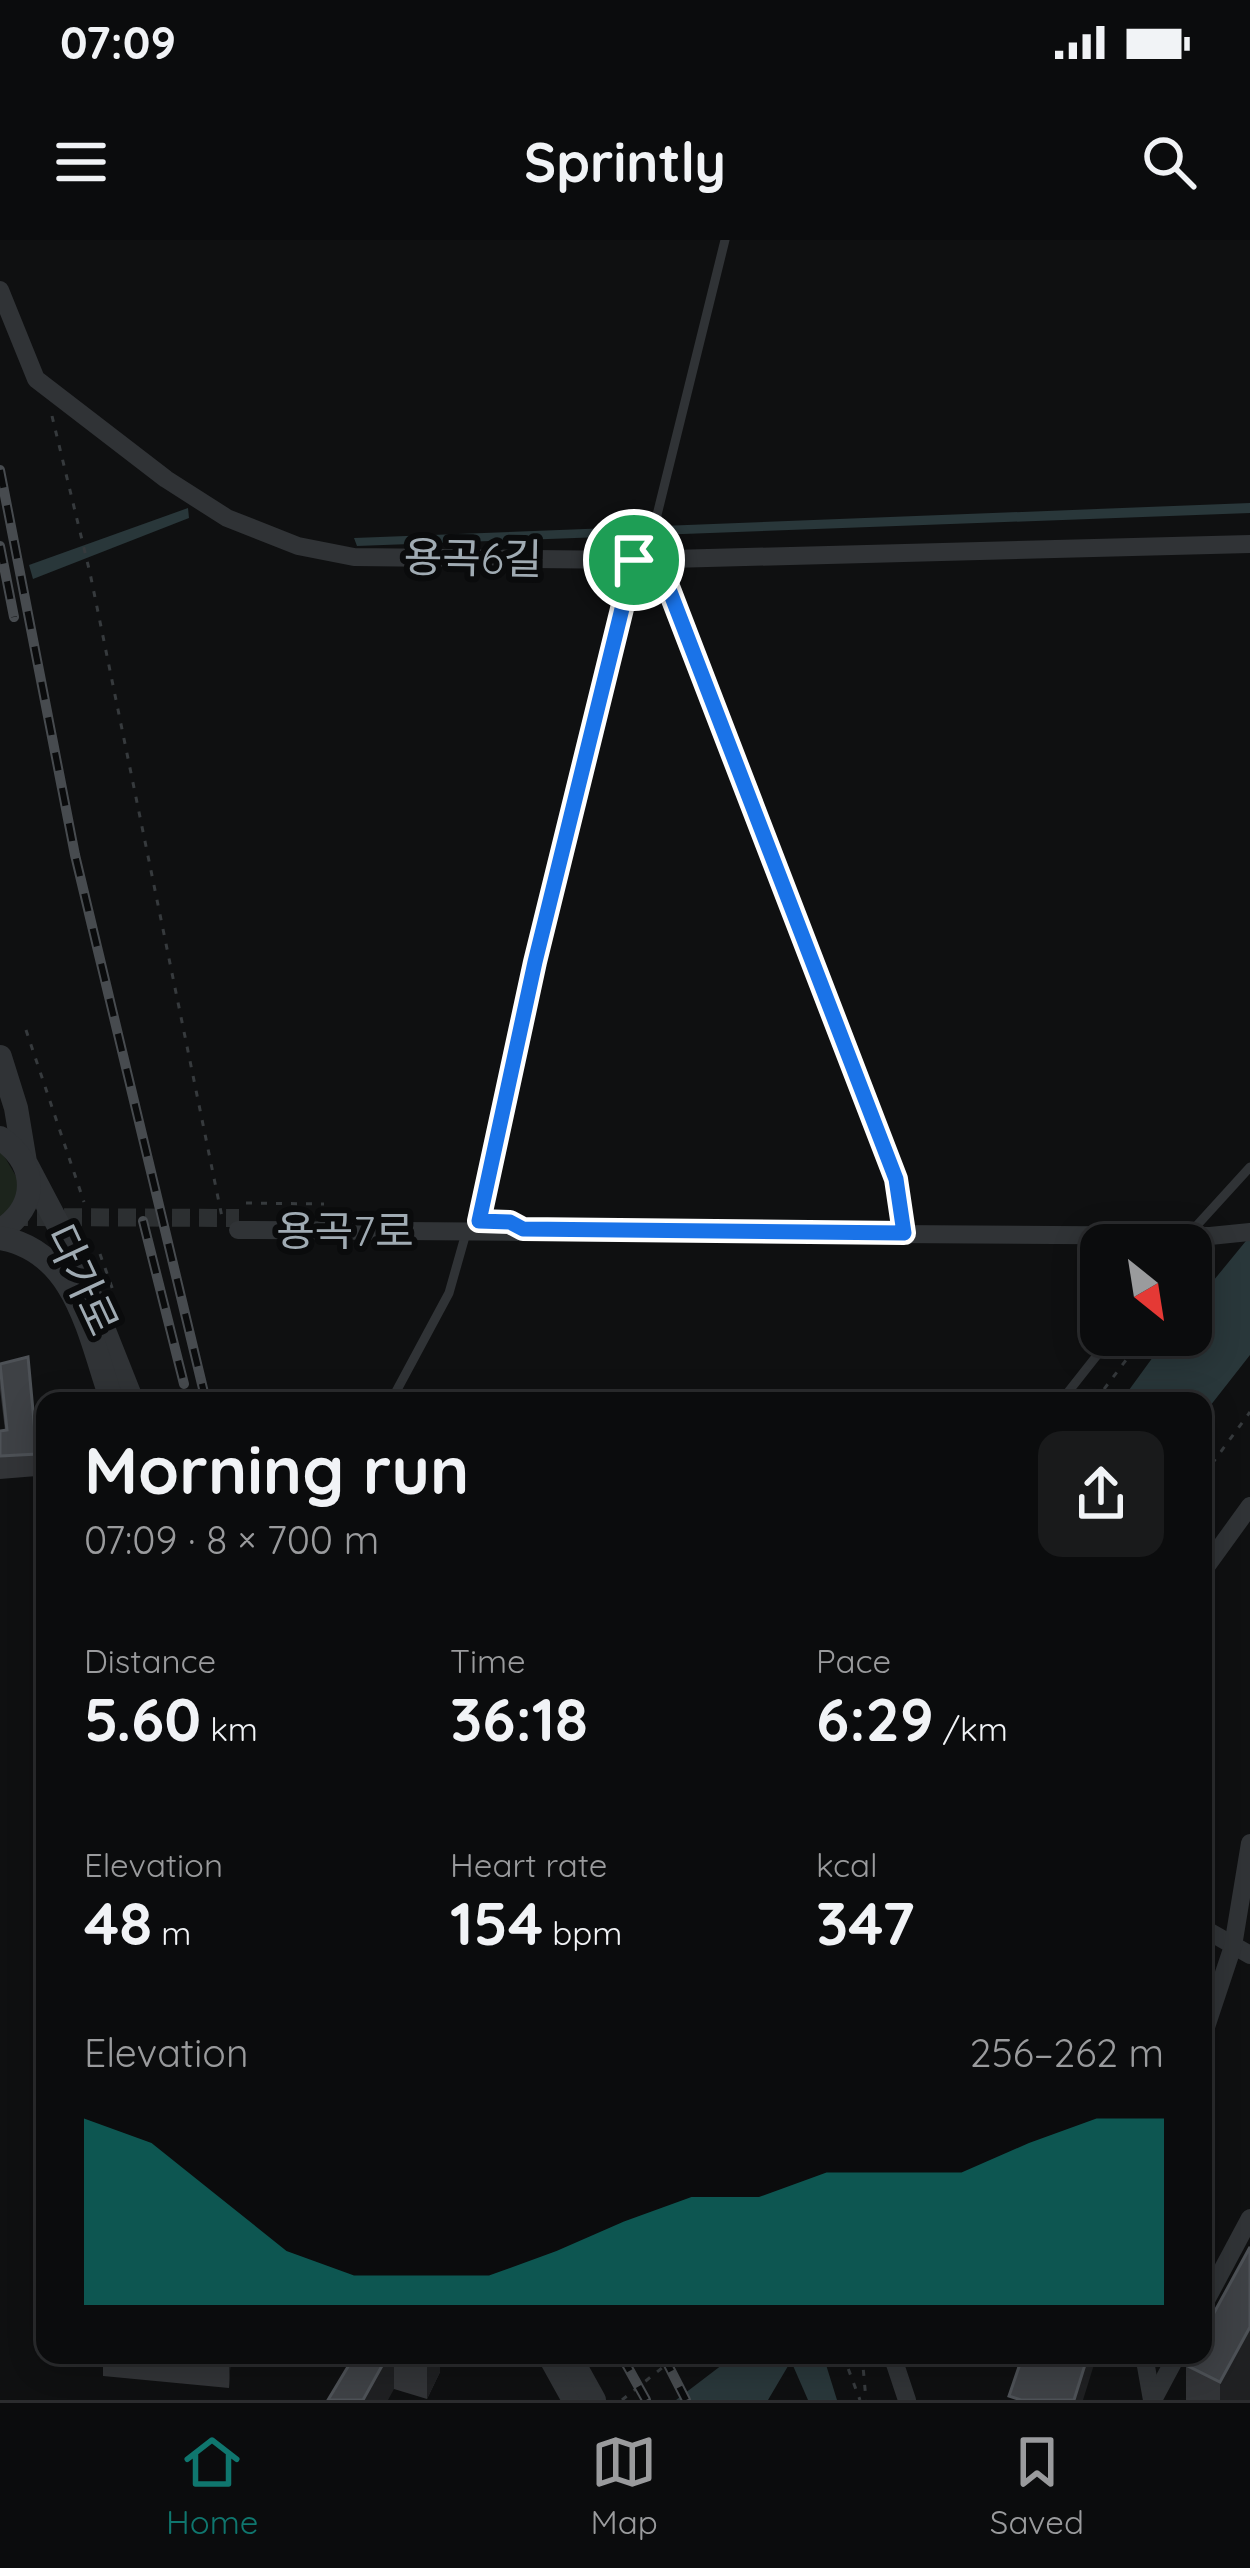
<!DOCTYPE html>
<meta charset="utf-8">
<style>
:root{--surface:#0b0c0d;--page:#191a1b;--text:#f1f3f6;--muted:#9a9b9d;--line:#2b2c2e;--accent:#0f766e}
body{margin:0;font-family:Quicksand,"Noto Sans KR",sans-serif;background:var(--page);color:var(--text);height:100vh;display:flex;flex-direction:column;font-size:45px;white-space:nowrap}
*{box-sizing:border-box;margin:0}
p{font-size:39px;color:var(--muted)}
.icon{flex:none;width:66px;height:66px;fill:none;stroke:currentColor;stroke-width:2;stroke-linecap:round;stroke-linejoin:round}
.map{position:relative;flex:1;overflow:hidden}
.panel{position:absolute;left:36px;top:1152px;width:1176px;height:972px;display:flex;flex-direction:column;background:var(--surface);border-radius:24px;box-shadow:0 6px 30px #0003,0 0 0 3px var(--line)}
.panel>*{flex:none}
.needle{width:78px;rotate:150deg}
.fabs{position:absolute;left:1080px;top:984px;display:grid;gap:24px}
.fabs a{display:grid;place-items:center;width:132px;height:132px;border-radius:24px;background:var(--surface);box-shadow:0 6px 30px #0003,0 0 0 3px var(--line);font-size:60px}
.pin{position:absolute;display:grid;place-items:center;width:102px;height:102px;color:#fff;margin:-51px;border:6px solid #fff;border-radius:50%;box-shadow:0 3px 12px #0007}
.round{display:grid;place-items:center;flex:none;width:126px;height:126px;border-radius:24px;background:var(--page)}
.head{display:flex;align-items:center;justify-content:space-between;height:204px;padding:0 48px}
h1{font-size:66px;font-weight:700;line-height:90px}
.metrics{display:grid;grid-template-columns:repeat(3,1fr);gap:18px;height:204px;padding:12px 48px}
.metrics div{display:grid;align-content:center}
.metrics b{font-size:60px;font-weight:700}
.metrics small{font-size:33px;font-weight:400}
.metrics p{font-size:33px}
.chart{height:336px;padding:24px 48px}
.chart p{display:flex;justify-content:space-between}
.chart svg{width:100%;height:216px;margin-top:12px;fill:var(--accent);opacity:.7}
.status{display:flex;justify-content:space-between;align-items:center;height:84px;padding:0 60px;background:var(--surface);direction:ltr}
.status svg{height:33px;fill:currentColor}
header{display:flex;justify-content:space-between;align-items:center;height:156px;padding:0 48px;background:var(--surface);font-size:54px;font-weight:700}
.menu{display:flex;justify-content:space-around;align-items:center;height:168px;border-top:3px solid var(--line);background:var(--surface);font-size:33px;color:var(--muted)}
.menu a{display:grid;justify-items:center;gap:6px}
.menu .on{color:var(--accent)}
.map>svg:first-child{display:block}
</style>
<div class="status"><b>07:09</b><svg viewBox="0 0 49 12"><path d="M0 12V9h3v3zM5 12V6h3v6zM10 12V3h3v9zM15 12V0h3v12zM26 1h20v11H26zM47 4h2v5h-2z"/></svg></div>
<header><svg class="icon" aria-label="menu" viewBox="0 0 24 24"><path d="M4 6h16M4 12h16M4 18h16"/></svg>Sprintly<svg class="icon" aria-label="search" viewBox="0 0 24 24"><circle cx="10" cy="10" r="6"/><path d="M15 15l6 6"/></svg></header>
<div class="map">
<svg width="1250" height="2160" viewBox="0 0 1250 2160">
<rect width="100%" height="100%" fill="#0f1011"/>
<polygon fill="#1c241c" points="0,909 23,948 0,982"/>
<g fill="#29373a">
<polygon points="1250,263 1250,273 357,306 354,298"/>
<polygon points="188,268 189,278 33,339 29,325"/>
<polygon points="1250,996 1250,1115 1203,1175 1203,1161 1121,1161 1169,1095 1191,1095 1191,1068"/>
<polygon points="735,2115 823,2115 837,2160 808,2160 791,2121 768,2160 676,2160"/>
</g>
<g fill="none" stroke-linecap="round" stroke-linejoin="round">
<polyline stroke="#2c2f31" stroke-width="18" stroke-dasharray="18 9" stroke-linecap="butt" points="10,977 239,978"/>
<g stroke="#363a3d" stroke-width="3" stroke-dasharray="6 9" stroke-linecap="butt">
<polyline points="52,176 90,333 223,982"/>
<polyline points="26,790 84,962"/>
<polyline points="246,963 324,964"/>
<polyline points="100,1014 114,1053"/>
<polyline points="1191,1045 1216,1014"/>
<polyline points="1095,1161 1145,1095"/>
<polyline points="1203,1236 1250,1172"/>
<polyline points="843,2115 860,2160"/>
<polyline points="862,2115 866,2160"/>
<polyline points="622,2160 678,2115"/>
</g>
<g stroke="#303336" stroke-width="9">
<polyline points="657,316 657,275 725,0"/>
<polyline points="479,981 535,722 633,320"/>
<polyline points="1179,1005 1250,927"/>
<polyline points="391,1161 449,1053 466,993"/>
<polyline points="1061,1161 1113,1095"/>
</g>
<g stroke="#303336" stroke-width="18">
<polyline points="0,50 36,139 166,239 227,278 298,306 354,317 633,320 1250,304"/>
<polyline points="657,318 896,939 904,993"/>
<polyline points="238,990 1210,996"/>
<polyline points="1203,1331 1250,1266"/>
<polyline points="1203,1688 1250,1715"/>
<polyline points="1203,1796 1233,1706 1250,1603"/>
<polyline points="1203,2066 1250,1978"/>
<polyline points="892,2115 907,2160"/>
<polyline points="1144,2115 1152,2160"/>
<polyline points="1153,2160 1177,2115"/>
</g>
<g stroke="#303336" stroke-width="24">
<polyline points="0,817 16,868 25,922 74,1015 132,1161"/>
<path d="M0,898c38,26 39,68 0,93"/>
<path d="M0,998c77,13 89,98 112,163"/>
<polyline points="549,2115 574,2160"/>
<polyline points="569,2115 594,2160"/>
</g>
<g stroke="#474b4f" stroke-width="10">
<g id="rail">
<polyline points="0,230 75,615 206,1161"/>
<polyline points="0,306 14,377"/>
<polyline points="143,981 184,1144"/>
<polyline points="621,2115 646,2160"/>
<polyline points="663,2115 686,2160"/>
</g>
</g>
<use href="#rail" stroke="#0a0b0c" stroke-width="6" stroke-dasharray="18" stroke-linecap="butt"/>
<polyline stroke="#303336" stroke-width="18" points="1210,996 1250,992"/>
</g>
<g fill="#323437">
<polygon points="0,1124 37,1214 37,1236 0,1239 0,1191 5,1190 0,1149"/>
<polygon points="45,1540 45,1593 40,1590 40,1546"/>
<polygon points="45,1711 45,1770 38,1765 38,1721"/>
<polygon points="1250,2007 1250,2160 1186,2160 1186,2125"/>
<polygon points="103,2115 231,2115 229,2148 103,2136"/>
<polygon points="355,2115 440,2115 440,2132 427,2159 394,2149"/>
</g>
<g fill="#1f2022">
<polygon points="1250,2087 1250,2160 1220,2160 1220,2142"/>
<polygon points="229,2115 231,2115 229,2148"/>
<polygon points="388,2115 394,2115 394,2149 388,2160 363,2160"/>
<polygon points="427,2115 440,2115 440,2132 427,2159"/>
<polygon points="1088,2115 1097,2115 1083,2160 1074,2160"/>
</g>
<g fill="#3e4145" stroke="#4d5156" stroke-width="3">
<polygon points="28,1117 37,1214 0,1216 0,1191 7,1190 0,1124"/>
<polygon points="45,1711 45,1726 38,1721"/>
<polygon points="1250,2007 1250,2087 1220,2142 1186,2125 1191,2115 1203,2115 1203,2093"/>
<polygon points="355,2115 388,2115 363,2160 328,2160"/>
<polygon points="1023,2115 1088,2115 1074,2160 1021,2160 1009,2156"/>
</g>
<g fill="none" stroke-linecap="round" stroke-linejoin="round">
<g stroke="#fff" stroke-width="24">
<polygon id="route" points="657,318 896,939 904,993 523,989 510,982 479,981 535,722 634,320"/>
</g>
<use href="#route" stroke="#1a73e8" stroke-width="15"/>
</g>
<g text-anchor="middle" stroke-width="12" stroke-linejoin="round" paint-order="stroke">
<g font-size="42" fill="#a0abb3" stroke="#0a0b0c">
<text transform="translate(473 318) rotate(1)" y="15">용곡6길</text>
<text x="345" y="1006">용곡7로</text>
<text transform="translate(82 1040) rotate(65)" y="15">다가로</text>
</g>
</g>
</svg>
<div class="fabs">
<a><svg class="needle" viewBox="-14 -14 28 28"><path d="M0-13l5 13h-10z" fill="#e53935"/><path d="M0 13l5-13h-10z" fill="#9a9b9d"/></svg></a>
</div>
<div class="pin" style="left:634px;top:320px;background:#1e9e55"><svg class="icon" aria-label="arrive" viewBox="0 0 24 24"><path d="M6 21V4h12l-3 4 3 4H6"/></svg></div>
<section class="panel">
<div class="head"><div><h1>Morning run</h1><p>07:09 · 8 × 700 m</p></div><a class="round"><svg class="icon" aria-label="share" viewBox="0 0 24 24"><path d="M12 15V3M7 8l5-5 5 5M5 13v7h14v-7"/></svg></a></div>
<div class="metrics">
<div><p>Distance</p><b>5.60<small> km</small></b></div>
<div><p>Time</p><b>36:18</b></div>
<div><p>Pace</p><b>6:29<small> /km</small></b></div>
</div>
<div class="metrics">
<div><p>Elevation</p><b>48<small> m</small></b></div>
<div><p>Heart rate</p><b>154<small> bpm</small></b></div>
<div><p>kcal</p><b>347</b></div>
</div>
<div class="chart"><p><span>Elevation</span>256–262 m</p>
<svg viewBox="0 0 160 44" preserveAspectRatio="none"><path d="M0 44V6L10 11L20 22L30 33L40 38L50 38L60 38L70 33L80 27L90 22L100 22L110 17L120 17L130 17L140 11L150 6L160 6V44z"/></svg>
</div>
</section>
</div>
<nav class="menu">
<a class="on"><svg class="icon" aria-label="home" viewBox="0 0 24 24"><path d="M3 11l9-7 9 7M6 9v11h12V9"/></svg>Home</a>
<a><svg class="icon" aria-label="map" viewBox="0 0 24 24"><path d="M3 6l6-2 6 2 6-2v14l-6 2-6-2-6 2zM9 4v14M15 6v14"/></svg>Map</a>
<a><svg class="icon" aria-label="saved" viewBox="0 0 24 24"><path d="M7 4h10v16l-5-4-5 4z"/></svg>Saved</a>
</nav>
